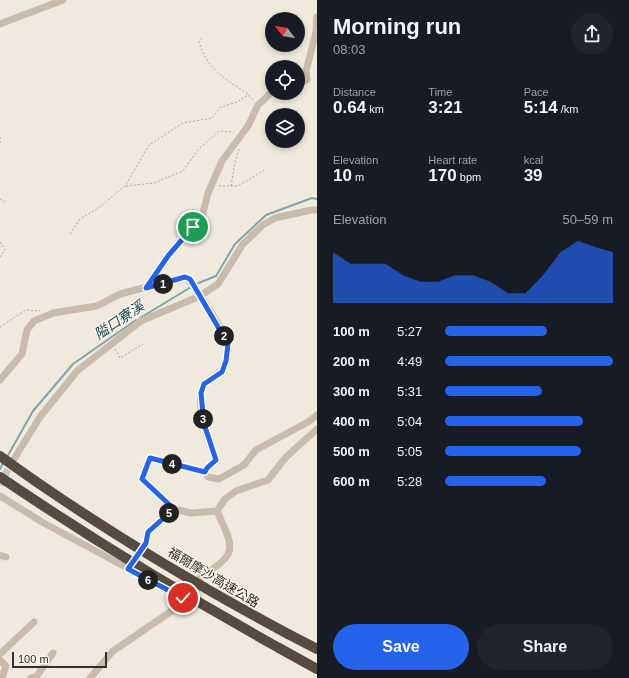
<!DOCTYPE html>
<meta charset="utf-8">
<style>
:root{--surface:#171b24;--page:#20242c;--text:#f1f3f6;--muted:#9ea1a6;--accent:#2563eb}
body{margin:0;font-family:Arial,"Noto Sans TC",sans-serif;background:var(--page);color:var(--text);height:100vh;display:flex;flex-direction:column;font-size:15px;white-space:nowrap}
*{box-sizing:border-box;margin:0}
p{font-size:13px;color:var(--muted)}
.icon{flex:none;width:22px;height:22px;fill:none;stroke:currentColor;stroke-width:2;stroke-linecap:round;stroke-linejoin:round}
.map{position:relative;flex:1;overflow:hidden}
.details{display:flex;flex-direction:column;background:var(--surface);width:312px}
.details>*{flex:none}
.needle{width:26px;rotate:301deg}
.fabs{position:absolute;left:265px;top:12px;display:grid;gap:8px}
.fabs a{display:grid;place-items:center;width:40px;height:40px;border-radius:50%;background:var(--surface);box-shadow:0 2px 6px #0003;font-size:20px}
.scale{position:absolute;left:12px;bottom:10px;width:95px;box-sizing:border-box;padding-left:4px;border:2px solid #362f29;border-top:0;font-size:11px;line-height:14px;white-space:nowrap;color:#362f29;-webkit-text-stroke:3px #f8f3ea;paint-order:stroke}
.pin{position:absolute;display:grid;place-items:center;width:34px;height:34px;color:#fff;margin:-17px;border:2px solid #fff;border-radius:50%;box-shadow:0 1px 4px #0007}
.km{position:absolute;width:20px;height:20px;margin:-10px;border-radius:50%;background:#222;color:#fff;font-size:11px;line-height:20px;text-align:center}
.round{display:grid;place-items:center;flex:none;width:42px;height:42px;border-radius:21px;background:var(--page)}
.summary{display:flex;align-items:center;justify-content:space-between;height:68px;padding:0 16px}
h1{font-size:22px;font-weight:700;line-height:30px}
.metrics{display:grid;grid-template-columns:repeat(3,1fr);gap:6px;height:68px;padding:4px 16px}
.metrics div{display:grid;align-content:center}
.metrics b{font-size:17px;font-weight:700}
.metrics small{font-size:11px;font-weight:400}
.metrics p{font-size:11px}
.chart{height:112px;padding:8px 16px}
.chart p{display:flex;justify-content:space-between}
.chart svg{width:100%;height:72px;margin-top:4px;fill:var(--accent);opacity:.7}
.button{display:flex;gap:8px;margin-top:auto;padding:8px 16px}
.button a{flex:1;height:46px;border-radius:24px;background:var(--accent);color:#fff;font-size:16px;font-weight:700;line-height:46px;text-align:center}
.button a+a{background:var(--page);color:var(--text)}
ul{padding:0 16px;list-style:none;font-size:13px}
li{display:grid;grid-template-columns:64px 48px 1fr;align-items:center;height:30px}
li i{height:10px;border-radius:5px;background:var(--accent)}
main{display:flex;flex:1;min-height:0}
.map>svg:first-child{display:block}
</style>
<main>
<div class="map">
<svg width="317" height="678" viewBox="0 0 317 678">
<rect width="100%" height="100%" fill="#f0eade"/>
<g fill="none" stroke-linecap="round" stroke-linejoin="round">
<g stroke="#7fa5ab" stroke-width="2">
<polyline points="140,318 196,284 216,276 235,244 266,215 312,198 317,199"/>
<polyline points="7,457 33,411 73,364 136,320"/>
<polyline points="0,469 3,463"/>
</g>
<g stroke="#cbc5ba" stroke-width="7" stroke-dasharray="7 3.5" stroke-linecap="butt">
<polyline points="0,485 13,460"/>
<polyline points="183,598 199,580"/>
</g>
<g stroke="#b3a595" stroke-width="1" stroke-dasharray="2 2" stroke-linecap="butt">
<path d="M202,38l-3,4c8,27 26,37 49,52"/>
<polyline points="0,137 0,146"/>
<polyline points="126,186 154,183 183,171 198,150 219,131 234,132"/>
<polyline points="219,186 238,186 266,169"/>
<polyline points="231,186 235,162 239,149"/>
<polyline points="0,199 5,202"/>
<polyline points="70,234 80,219 97,209 125,186 149,145 183,123 212,118 221,107 237,102 248,95 254,100"/>
<polyline points="0,242 5,250 0,257"/>
<polyline points="0,327 26,310 40,311"/>
<polyline points="115,349 120,358 143,344"/>
</g>
<g stroke="#c8bbab" stroke-width="7">
<polyline points="0,24 63,0"/>
<polyline points="298,82 307,80 306,71 316,32 317,17"/>
<polyline points="146,288 168,256 202,217 208,193 222,161 248,126 258,105 272,92"/>
<path d="M0,380l22,-26 5,-24 7,-9 19,-8 44,-7 23,-12 65,-17c8,4 41,58 43,67 1,5 -1,14 -2,19 -5,14 -22,15 -25,29 -3,21 7,49 15,68l-9,8 -2,4 3,5 11,2 25,-14 12,-15 52,-28 9,-7"/>
<polyline points="14,459 40,417 77,371 141,321 200,296 218,284 243,244 263,225 275,218 311,210 317,210"/>
<polyline points="205,472 150,458 142,479 174,509 191,513 217,511"/>
<polyline points="0,496 42,522 183,598 176,608 113,651 90,678"/>
<polyline points="0,555 6,557"/>
<polyline points="130,565 146,543 148,532 174,509"/>
<path d="M199,579c38,-27 37,-26 18,-68l8,-12 11,-8 32,-11 18,-23 31,-28"/>
<polyline points="0,654 34,622"/>
<polyline points="0,660 6,666 2,678"/>
<polyline points="31,678 36,677 53,653"/>
</g>
<g stroke="#564a41" stroke-width="10">
<polyline points="288,634 317,649"/>
<polyline points="279,648 317,669"/>
</g>
<g stroke="#564a41" stroke-width="10">
<path d="M0,456c91,66 189,125 288,178"/>
<path d="M0,477c90,61 184,118 279,171"/>
</g>
</g>
<g fill="none" stroke-linecap="round" stroke-linejoin="round">
<g stroke="#fff" stroke-width="8">
<polyline id="route" points="183,598 128,569 146,543 148,532 174,509 142,479 150,458 205,472 207,468 216,460 204,424 201,393 204,384 222,372 226,361 228,344 190,279 185,277 146,288 168,256 193,227"/>
</g>
<use href="#route" stroke="#2563eb" stroke-width="5"/>
</g>
<g text-anchor="middle" stroke-width="3" stroke-linejoin="round" paint-order="stroke">
<g font-size="13" fill="#362f29" stroke="#f8f3ea">
<text transform="translate(214 577) rotate(31)" y="5">福爾摩沙高速公路</text>
</g>
<g font-size="14" font-style="italic" fill="#224b54" stroke="#f8f3ea">
<text transform="translate(119 320) rotate(-34)" y="5">隘口寮溪</text>
</g>
</g>
</svg>
<div class="fabs">
<a><svg class="needle" viewBox="-14 -14 28 28"><path d="M0-13l5 13h-10z" fill="#e53935"/><path d="M0 13l5-13h-10z" fill="#9ea1a6"/></svg></a>
<a><svg class="icon" aria-label="locate" viewBox="0 0 24 24"><circle cx="12" cy="12" r="6"/><path d="M12 2v4M12 18v4M2 12h4M18 12h4"/></svg></a>
<a><svg class="icon" aria-label="layers" viewBox="0 0 24 24"><path d="M12 4l9 5-9 5-9-5zM3 14l9 5 9-5"/></svg></a>
</div>
<div class="scale">100 m</div>
<div class="pin" style="left:193px;top:227px;background:#1e9e55"><svg class="icon" aria-label="arrive" viewBox="0 0 24 24"><path d="M6 21V4h12l-3 4 3 4H6"/></svg></div>
<div class="pin" style="left:183px;top:598px;background:#d93025"><svg class="icon" aria-label="check" viewBox="0 0 24 24"><path d="M5 12l5 5 9-10"/></svg></div>
<b class="km" style="left:163px;top:284px">1</b>
<b class="km" style="left:224px;top:336px">2</b>
<b class="km" style="left:203px;top:419px">3</b>
<b class="km" style="left:172px;top:464px">4</b>
<b class="km" style="left:169px;top:513px">5</b>
<b class="km" style="left:148px;top:580px">6</b>
</div>
<section class="details">
<div class="summary"><div><h1>Morning run</h1><p>08:03</p></div><a class="round"><svg class="icon" aria-label="share" viewBox="0 0 24 24"><path d="M12 15V3M7 8l5-5 5 5M5 13v7h14v-7"/></svg></a></div>
<div class="metrics">
<div><p>Distance</p><b>0.64<small> km</small></b></div>
<div><p>Time</p><b>3:21</b></div>
<div><p>Pace</p><b>5:14<small> /km</small></b></div>
</div>
<div class="metrics">
<div><p>Elevation</p><b>10<small> m</small></b></div>
<div><p>Heart rate</p><b>170<small> bpm</small></b></div>
<div><p>kcal</p><b>39</b></div>
</div>
<div class="chart"><p><span>Elevation</span>50–59 m</p>
<svg viewBox="0 0 160 44" preserveAspectRatio="none"><path d="M0 44V13L10 20L20 20L30 20L40 27L50 31L60 31L70 27L80 27L90 31L100 38L110 38L120 27L130 13L140 6L150 10L160 13V44z"/></svg>
</div>
<ul>
<li><b>100 m</b>5:27<i style="width:61%"></i></li>
<li><b>200 m</b>4:49<i style="width:100%"></i></li>
<li><b>300 m</b>5:31<i style="width:58%"></i></li>
<li><b>400 m</b>5:04<i style="width:82%"></i></li>
<li><b>500 m</b>5:05<i style="width:81%"></i></li>
<li><b>600 m</b>5:28<i style="width:60%"></i></li>
</ul>
<div class="button"><a>Save</a><a>Share</a></div>
</section>
</main>
